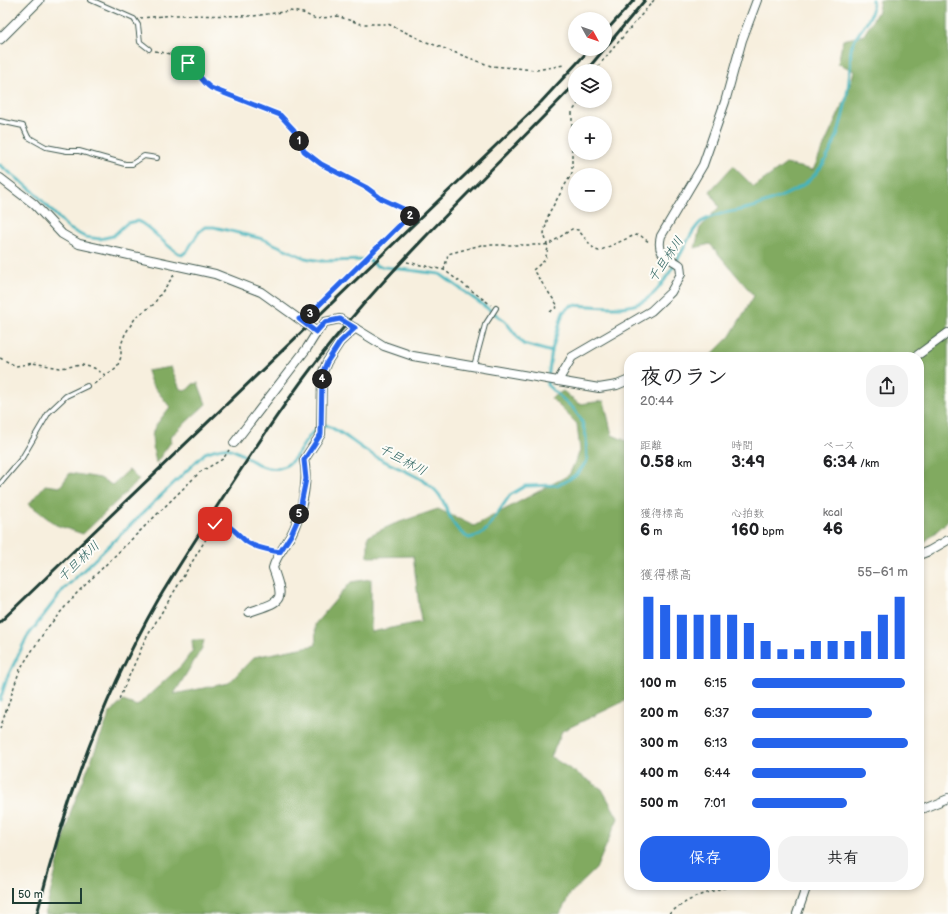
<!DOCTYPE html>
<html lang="ja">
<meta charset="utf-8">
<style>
:root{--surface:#fff;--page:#f2f2f2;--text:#202124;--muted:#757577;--accent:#2563eb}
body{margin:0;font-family:"Balsamiq Sans","Klee One",sans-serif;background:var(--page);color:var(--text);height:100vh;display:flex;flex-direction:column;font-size:15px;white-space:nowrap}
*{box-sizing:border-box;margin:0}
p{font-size:13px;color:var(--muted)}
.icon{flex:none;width:22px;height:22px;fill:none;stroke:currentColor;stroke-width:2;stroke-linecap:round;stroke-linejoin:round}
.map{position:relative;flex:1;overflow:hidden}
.drawer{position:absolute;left:624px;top:352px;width:300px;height:538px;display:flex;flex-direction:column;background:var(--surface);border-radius:16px;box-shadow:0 2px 6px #0003}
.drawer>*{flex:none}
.needle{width:26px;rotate:130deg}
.fabs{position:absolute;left:568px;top:12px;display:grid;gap:8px}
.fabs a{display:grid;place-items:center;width:44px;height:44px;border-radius:50%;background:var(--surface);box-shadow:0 2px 6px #0003;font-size:20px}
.scale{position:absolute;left:12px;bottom:10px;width:70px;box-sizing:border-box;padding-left:4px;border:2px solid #1f3d34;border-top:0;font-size:11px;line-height:14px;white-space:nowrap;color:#1f3d34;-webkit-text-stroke:3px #fdfcf7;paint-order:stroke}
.pin{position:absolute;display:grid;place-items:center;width:34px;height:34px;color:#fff;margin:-17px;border-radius:8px;box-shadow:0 2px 6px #0006}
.km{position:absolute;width:20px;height:20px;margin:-10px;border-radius:50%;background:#222;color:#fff;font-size:11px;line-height:20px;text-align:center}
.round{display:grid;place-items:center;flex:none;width:42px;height:42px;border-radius:16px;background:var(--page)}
.headline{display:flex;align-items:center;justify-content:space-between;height:68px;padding:0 16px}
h1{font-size:22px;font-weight:600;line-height:30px}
.stats{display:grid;grid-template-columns:repeat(3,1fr);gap:6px;height:68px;padding:4px 16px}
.stats div{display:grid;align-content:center}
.stats b{font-size:17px;font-weight:600}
.stats small{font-size:11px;font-weight:400}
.stats p{font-size:11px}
.chart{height:112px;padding:8px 16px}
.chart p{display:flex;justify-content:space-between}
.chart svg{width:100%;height:72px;margin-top:4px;stroke:var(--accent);stroke-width:6}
.action{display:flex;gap:8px;margin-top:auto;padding:8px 16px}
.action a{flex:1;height:46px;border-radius:16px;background:var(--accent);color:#fff;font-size:16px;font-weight:600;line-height:46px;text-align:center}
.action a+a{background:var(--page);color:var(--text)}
ul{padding:0 16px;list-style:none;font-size:13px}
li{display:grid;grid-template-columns:64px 48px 1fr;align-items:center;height:30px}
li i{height:10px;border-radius:5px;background:var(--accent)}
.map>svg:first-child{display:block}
</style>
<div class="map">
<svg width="948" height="914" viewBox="0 0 948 914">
<rect width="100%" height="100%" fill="#fdfcf7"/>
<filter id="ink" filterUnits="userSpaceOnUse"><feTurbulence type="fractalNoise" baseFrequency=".025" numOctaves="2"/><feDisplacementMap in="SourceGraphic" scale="8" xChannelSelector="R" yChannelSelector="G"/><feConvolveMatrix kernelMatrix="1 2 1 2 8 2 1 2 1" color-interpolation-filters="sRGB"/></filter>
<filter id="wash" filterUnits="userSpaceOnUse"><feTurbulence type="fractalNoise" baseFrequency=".012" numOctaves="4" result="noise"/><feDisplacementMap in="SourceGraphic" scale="16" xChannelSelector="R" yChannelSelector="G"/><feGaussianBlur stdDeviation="0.9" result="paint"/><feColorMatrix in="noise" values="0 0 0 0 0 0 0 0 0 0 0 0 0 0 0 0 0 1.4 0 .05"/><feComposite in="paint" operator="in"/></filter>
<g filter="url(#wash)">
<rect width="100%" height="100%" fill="#f7efde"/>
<g fill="#81aa61" stroke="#50744a">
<polygon points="880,0 948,0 948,521 919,547 919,357 709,357 730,336 754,296 710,244 695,248 700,228 719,207 710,191 733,166 754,187 786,164 813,170 848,93 854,71 838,63 843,40 864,35 878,11"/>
<path d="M171,367l9,22 7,1 6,-6 5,-1 8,21 -36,33 1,5 -15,21c-6,-34 -7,-29 14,-56l-19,-24 -4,-12z"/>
<polygon points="563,391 579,404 604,401 612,435 629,442 629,699 562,731 551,757 602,789 618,818 596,869 570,894 560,914 45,914 71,811 110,713 123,701 137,706 181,666 193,650 192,640 204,640 202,648 174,694 229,683 254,657 316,645 315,624 351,582 371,579 371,632 421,622 413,556 368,557 368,536 394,524 438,509 474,526 569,475 580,451 577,424 551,398"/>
<polygon points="129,470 139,480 83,534 56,525 29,504 45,485 60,487 70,473 100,478 112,485"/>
</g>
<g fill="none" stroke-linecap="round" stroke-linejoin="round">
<g stroke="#44b4bc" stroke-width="3">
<path d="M0,165l33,26 35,37 17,9 15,2 13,-3 14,-13 11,-2c17,9 27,26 44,34l5,-4 12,-19 6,-5h9l49,12 42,19 16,3 48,-1 8,6 63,8 65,47 18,23 29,8"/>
<path d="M0,700l7,-22 20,-41 36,-47 142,-137c6,-2 14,-6 21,-5 20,3 31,24 53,20 18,-3 24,-28 36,-38 3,-2 8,-3 11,-5 17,7 31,21 47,30 21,13 45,18 63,36 15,16 10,34 33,47l11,-3 7,-6 23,-34 15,-9 32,-1 8,-3 13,-9 9,-12 -1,-25 -5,-17 -8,-11 -26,-23 5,-35 11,-38 9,-7c63,3 74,11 108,-50 6,-10 12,-26 21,-33 17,-11 40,-10 58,-17 17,-6 36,-13 49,-24 29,-24 39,-75 42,-111 1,-7 0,-14 1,-21 3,-16 26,-31 21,-49"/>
</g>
</g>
</g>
<g filter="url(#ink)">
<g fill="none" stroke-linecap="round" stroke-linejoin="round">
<g stroke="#3f584e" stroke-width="6">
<g id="service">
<polyline points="91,0 134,19 138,25 140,42 149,49"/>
<polyline points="0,121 23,126 28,137 46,147 67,151 79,151 125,164 132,164 144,156 157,158"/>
<polyline points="474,366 485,325 496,308"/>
<polyline points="0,484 22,458 49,412 66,396 87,386"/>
</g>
</g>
<g stroke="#3f584e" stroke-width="10">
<g id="minor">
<polyline points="0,178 34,204 62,234 79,244 215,274 261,292 317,332 325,322 340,319 384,346 413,356 599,388 617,385 629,380"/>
<polyline points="915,357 948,333"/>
<path d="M558,381l14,-24 79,-46 20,-19 10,-18 -1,-9c-13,-9 -24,-10 -19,-29l42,-71 22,-63 17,-62 15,-40"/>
<polyline points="234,443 307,348 317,332"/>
<polyline points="919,555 929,551 948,540"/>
<path d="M249,612c32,-11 37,-9 24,-44 3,-12 12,-22 18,-33 10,-19 18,-54 13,-75l17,-26 1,-60 5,-12 13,-20 15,-14"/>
<polyline points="919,810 948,798"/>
<polyline points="797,914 807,885"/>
</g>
</g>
<g stroke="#3f584e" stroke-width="11">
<polyline id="tertiary" points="0,39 39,0"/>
</g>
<g stroke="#3f584e" stroke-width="1.5" stroke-dasharray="3 3" stroke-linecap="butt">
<polyline points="140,18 176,15 253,16 290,11 303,13 316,19 337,16 361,24 388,24 424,41 491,66 537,70 564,65"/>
<polyline points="155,51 170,54 188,63 192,66 202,81 215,91 280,115 294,130 305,151 321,164 367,187 382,199 412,213 308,316"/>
<polyline points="594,71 654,0"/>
<polyline points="407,262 444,270 491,305"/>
<polyline points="444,270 448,254 481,245 544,245 551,243 572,229 578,230 595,250 599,251 635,235 641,236 650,243"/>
<polyline points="550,312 558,306 533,270 545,260 548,248 544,233 549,213 572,173 572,112 580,101"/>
<polyline points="0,358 16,366 33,363 60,368 82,365 94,368 105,375"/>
<polyline points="94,384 117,367 121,357 121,345 125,334 136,317 153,305 174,275"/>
<polyline points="119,699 145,640 215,524 220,521 225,523 249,543 271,550"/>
<polyline points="0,729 20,669 47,628 77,593 200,472 223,459 229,450"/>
<path d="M669,914c23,-19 41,-23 69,-29"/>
</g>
<use href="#service" stroke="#fff" stroke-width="4"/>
<use href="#minor" stroke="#fff" stroke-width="8"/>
<use href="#tertiary" stroke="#fff" stroke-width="9"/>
<g stroke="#1f3d34" stroke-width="3">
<polyline points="605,32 634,0"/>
<polyline points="586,71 645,0"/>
<polyline points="0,622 541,102 590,49"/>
<path d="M37,914c27,-109 65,-216 121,-314 21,-35 43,-69 65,-103 39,-60 79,-121 126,-176 71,-84 151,-158 226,-237"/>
</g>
</g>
</g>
<g fill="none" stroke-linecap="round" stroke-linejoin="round" filter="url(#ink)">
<g stroke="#fff" stroke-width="8">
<path id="route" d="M188,63c9,7 13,18 23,25l69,27 14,15 10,21 17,13 46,24 15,11 30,14 -104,103 -9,3 17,13 9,-10 15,-3 15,9 -15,14 -13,20 -5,12 -1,60 -17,26 2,19 -8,40 -7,16 -11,17c-10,-2 -23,-3 -33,-10 -9,-7 -16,-17 -27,-21l-5,3"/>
</g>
<use href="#route" stroke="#2563eb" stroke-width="5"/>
</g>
<g text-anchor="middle" stroke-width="4" stroke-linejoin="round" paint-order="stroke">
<g font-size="13" font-style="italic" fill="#2a615d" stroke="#fdfcf7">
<text transform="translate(665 259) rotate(-56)" y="5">千旦林川</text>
<text transform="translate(403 459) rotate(28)" y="5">千旦林川</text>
<text transform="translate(78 561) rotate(-44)" y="5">千旦林川</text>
</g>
</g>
</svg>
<div class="fabs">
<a><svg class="needle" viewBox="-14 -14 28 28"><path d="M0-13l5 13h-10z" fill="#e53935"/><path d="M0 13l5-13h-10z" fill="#757577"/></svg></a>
<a><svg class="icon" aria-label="layers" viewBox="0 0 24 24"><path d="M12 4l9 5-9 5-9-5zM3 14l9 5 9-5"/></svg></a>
<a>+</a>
<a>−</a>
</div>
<div class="scale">50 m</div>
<div class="pin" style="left:188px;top:63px;background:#1e9e55"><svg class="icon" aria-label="arrive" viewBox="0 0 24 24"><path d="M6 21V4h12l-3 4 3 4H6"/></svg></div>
<div class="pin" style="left:215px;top:524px;background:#d93025"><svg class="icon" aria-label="check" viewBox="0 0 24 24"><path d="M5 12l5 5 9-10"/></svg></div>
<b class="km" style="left:299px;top:141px">1</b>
<b class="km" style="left:410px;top:216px">2</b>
<b class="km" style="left:310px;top:314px">3</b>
<b class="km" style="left:322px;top:379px">4</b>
<b class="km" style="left:299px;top:514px">5</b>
<section class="drawer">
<div class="headline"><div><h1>夜のラン</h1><p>20:44</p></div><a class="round"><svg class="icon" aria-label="share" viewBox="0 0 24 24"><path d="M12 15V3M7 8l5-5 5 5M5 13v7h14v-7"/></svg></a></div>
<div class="stats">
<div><p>距離</p><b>0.58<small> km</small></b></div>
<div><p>時間</p><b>3:49</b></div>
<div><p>ペース</p><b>6:34<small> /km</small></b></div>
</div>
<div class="stats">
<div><p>獲得標高</p><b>6<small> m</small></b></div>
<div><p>心拍数</p><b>160<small> bpm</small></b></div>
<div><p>kcal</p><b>46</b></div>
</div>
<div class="chart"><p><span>獲得標高</span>55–61 m</p>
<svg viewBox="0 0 160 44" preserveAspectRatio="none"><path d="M5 44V6M15 44V11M25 44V17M35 44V17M45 44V17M55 44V17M65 44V22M75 44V33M85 44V38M95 44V38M105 44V33M115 44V33M125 44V33M135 44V27M145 44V17M155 44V6"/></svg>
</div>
<ul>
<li><b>100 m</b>6:15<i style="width:98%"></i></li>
<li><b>200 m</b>6:37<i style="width:77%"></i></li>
<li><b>300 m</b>6:13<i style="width:100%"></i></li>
<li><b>400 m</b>6:44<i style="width:73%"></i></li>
<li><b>500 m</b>7:01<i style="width:61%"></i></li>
</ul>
<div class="action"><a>保存</a><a>共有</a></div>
</section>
</div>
